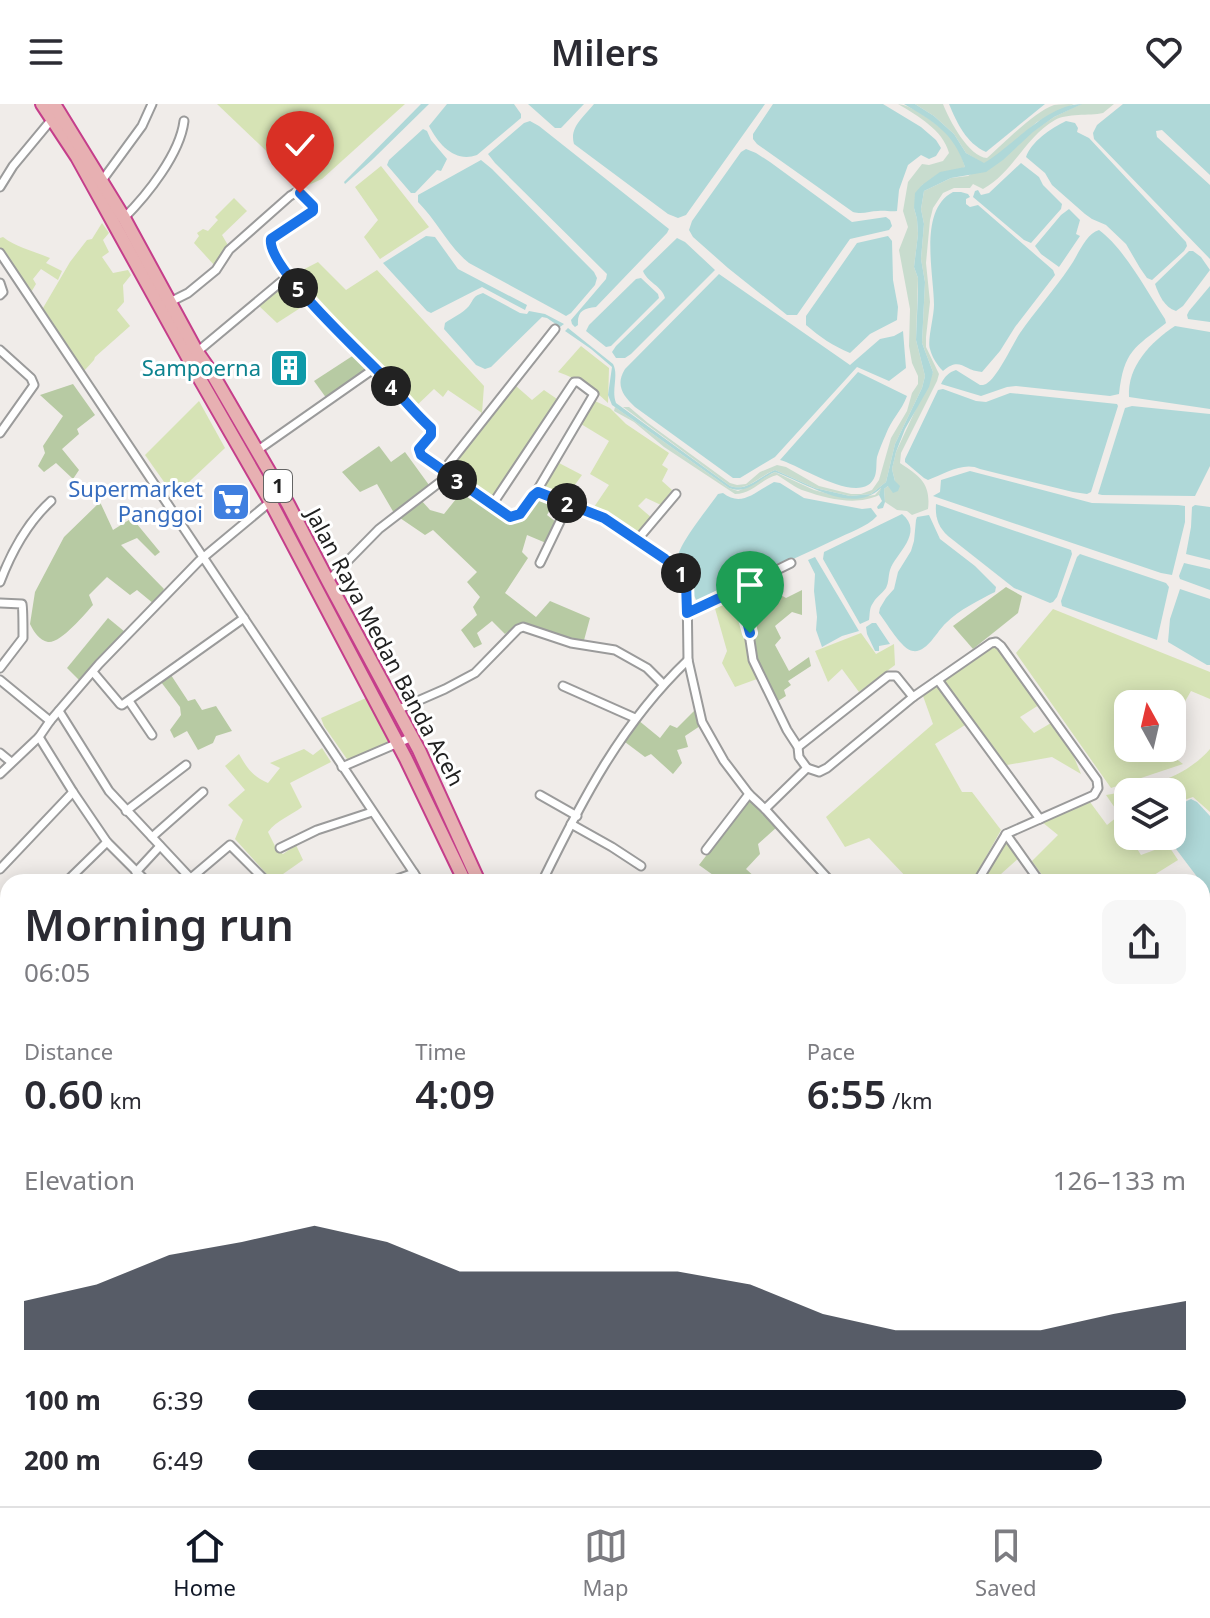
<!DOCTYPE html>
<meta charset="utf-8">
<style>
:root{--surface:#fff;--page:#f7f7f7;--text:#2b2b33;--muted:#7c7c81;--line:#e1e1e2;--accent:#111827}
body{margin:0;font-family:"Noto Sans",sans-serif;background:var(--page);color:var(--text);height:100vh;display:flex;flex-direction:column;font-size:30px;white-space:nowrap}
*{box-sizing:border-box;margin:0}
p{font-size:26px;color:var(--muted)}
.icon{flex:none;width:44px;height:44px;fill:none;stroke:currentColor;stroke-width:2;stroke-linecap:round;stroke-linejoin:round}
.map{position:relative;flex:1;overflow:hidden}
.drawer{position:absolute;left:0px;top:770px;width:1210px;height:632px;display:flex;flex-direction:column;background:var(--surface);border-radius:24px 24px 0 0;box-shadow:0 4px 20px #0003}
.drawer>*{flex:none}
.needle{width:52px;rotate:352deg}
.fabs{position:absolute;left:1114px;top:586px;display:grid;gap:16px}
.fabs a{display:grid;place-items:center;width:72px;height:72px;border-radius:16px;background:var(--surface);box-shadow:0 4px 20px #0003;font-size:40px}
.pin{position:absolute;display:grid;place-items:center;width:68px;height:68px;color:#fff;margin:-82px -34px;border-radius:50% 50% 50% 0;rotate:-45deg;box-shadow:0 0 8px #0007}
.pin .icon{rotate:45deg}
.km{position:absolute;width:40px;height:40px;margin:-20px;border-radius:50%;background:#222;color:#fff;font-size:22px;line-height:40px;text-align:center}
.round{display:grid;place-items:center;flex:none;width:84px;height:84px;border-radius:16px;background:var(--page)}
.headline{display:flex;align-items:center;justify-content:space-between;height:136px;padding:0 24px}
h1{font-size:44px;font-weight:600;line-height:60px}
.metrics{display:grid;grid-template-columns:repeat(3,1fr);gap:12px;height:136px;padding:8px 24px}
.metrics div{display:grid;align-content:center}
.metrics b{font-size:40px;font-weight:600}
.metrics small{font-size:22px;font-weight:400}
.metrics p{font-size:22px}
.chart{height:224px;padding:16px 24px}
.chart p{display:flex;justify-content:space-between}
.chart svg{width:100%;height:144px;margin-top:8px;fill:var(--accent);opacity:.7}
ul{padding:0 24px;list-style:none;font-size:26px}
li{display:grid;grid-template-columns:128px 96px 1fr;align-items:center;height:60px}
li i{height:20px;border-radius:10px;background:var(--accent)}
header{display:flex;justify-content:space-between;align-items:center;height:104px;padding:0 24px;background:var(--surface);font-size:36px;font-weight:600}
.tabs{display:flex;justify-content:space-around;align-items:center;height:112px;border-top:2px solid var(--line);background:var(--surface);font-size:22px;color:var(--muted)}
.tabs a{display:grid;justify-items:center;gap:4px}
.tabs .on{color:var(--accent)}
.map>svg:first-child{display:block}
</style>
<header><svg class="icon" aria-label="menu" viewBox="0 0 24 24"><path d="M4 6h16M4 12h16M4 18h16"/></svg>Milers<svg class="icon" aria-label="heart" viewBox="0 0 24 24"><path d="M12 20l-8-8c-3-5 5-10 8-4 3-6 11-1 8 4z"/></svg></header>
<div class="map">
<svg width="1210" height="1402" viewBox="0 0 1210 1402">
<rect width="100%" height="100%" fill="#f0ece9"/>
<g fill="#d6e3b5">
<polygon points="217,0 405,0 322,75 304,83"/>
<polygon points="381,62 429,123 380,155 364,133 378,116 355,83"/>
<polygon points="234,94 247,107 222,131 229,143 215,162 194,139 199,132 197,129 203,125 208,127 218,116 215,113"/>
<polygon points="102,119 109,129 103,136 109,148 102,153 113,169 128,166 131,171 123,181 124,198 117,206 130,222 95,253 94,256 84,267 43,204 70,158 87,136 92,135"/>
<path d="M3,133c14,11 31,14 47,21l-4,5 16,8 -4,9 -17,-11 -8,10 3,5 -6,10 -30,-45v-11z"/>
<polygon points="318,158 346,186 377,166 484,282 482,309 448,286 443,293 434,285 415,303 291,172"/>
<polygon points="288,176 308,199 277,219 257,200"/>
<path d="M581,242l28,22 -1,35c-15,-15 -30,-24 -50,-31z"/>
<polygon points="516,282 532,296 544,286 557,295 491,397 449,367"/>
<polygon points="199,297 225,344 174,392 145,351"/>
<polygon points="595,297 610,304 626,320 669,349 662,361 668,365 662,377 672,386 661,401 646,394 638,402 652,414 638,432 592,406 609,381 590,370 609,337 581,320"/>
<polygon points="559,359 582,371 564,396 542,386"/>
<path d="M730,492c18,24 12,32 18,57 3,9 6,17 9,26l-22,8 -13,-24 5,-12 -13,-46z"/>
<polygon points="1053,505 1210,568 1210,595 1191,587 1176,613 1172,611 1172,600 1143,600 1139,598 1137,600 1128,600 1128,644 1162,644 1183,660 1111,684 1016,549"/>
<polygon points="861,529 876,550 894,540 895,561 859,588 842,565 828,578 815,547"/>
<polygon points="995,542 1039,601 1020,613 1034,629 1051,619 1069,641 1081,670 1052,653 1007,661 943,576"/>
<polygon points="937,581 965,621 935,640 962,688 972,688 1001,726 972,778 911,778 869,734 845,743 826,713 933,620 923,592"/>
<polygon points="366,594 390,641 349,658 324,622 321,614"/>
<path d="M322,644l9,14 -41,21 12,24c-12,9 -25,13 -34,25l9,18 6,4 13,-9 7,15 -30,21 -38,-42 8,-19 -15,-15 17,-15 -20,-24 14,-12c8,14 13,22 29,29l12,-15 -10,-5 34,-14 9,6z"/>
<path d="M1210,645v63l-17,-15 -21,7v-12h-44v27l-4,2 -18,-26c38,-7 78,-16 104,-46z"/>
<polygon points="1090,698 1107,721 1117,713 1141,751 1168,741 1178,756 1146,776 1147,778 1047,778 1032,757 1058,731 1042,718"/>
<polygon points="1006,735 1020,753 1001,770 1007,778 981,778"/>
<polygon points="1210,827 1210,883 1202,888 1202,832"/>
<polygon points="1210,891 1210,1001 1202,990 1202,897"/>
<polygon points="1202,1008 1210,1019 1210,1113 1202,1108"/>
<polygon points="8,1176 8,1242 0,1249 0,1182"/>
</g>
<g fill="#b7caa3">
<polygon points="357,249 369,265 327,295 314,277"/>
<polygon points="73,280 95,311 77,325 79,330 62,345 79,366 73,375 56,359 44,368 38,362 45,349 43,342 63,312 40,291"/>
<polygon points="379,342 391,358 405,348 429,381 394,409 377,380 360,388 342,368"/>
<polygon points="464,385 480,397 517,416 538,392 564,400 560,407 551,404 547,411 556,418 546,439 527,431 522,448 528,454 505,489 536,513 550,497 590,514 583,540 519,519 505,530 492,517 477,529 482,540 474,544 461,526 477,511 473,503 480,493 467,478 477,468 433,426 425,431 400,414 421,396 430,406 444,410"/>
<path d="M100,398l13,28 19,-12 28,34 -5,4 -18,-18 -16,7 43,44 -10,15 -17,-14 -7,5 -23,-18 -18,18 4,10c-8,9 -33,39 -45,37 -9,-2 -14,-10 -18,-18l5,-32 29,-55z"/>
<polygon points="1006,483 1022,492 1018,509 973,545 953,522"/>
<polygon points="749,484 754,492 757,491 762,497 779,490 786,494 802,486 802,511 792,508 775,522 781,534 775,541 789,567 809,553 811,562 788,577 791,581 784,586 786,592 775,599 756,558 751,517 738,491"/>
<polygon points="108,514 125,528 79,576 67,564"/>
<polygon points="171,571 188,597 195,595 202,606 216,602 232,627 216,632 213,639 198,646 187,627 174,634 170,626 181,611 180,603 161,578"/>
<polygon points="695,606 700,622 685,632 688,643 677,646 682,659 673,670 651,650 645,653 625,638 638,616 660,634 670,621 677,624"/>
<polygon points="749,696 777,723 758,740 760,750 746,765 757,775 764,778 710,778 713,771 699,761"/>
<polygon points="8,906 8,1118 0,1114 0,907"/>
<polygon points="1,1362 8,1362 8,1394 91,1394 92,1402 0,1402"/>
<polygon points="145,1394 209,1394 209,1398 231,1399 237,1402 146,1402"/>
<polygon points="281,1394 333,1394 333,1396 340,1396 338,1402 278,1402"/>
<polygon points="390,1394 434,1394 434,1398 405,1402 388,1402"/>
</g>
<g fill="#c8dcce">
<path d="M898,0c15,1 44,23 53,34 7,9 11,19 14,29l-43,18 -8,23 3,11 1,15 -4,33 4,11 -2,62 9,36 -3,12 -27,56 -9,38 -15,12 -21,2 -35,-8 -40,-18c-16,6 -28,22 -45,16l-107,-79h6l19,16 82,60 7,2 9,-1 14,-12 17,-7 9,2 33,19 32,8h10l11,-4 7,-10 12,-42 16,-27 5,-18 6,-9v-8l-6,-13 -3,-17 1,-37 -11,-59 9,-23 -5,-16 5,-29 14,-18 7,1 14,-4 6,-8c-6,-23 -31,-37 -51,-49z"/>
<path d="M915,0h28c6,16 26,53 44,54 17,-15 47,-46 67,-53 6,-1 13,-1 20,-1l-37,18 -34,30 -19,12 -18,-11 -12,-19 -20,-18z"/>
<path d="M1081,0h33l-11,9c-14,3 -36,0 -48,7 -30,17 -42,53 -72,69l-10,-5 -3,4h-16l-11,5 -10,15 -3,12 -4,43 4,39 -4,35v10l13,27 -2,7 -36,72 -1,10c20,13 31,21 28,46l-16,6 -5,-4 -10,-1 -12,-8 -1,-13 11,-8 -3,-12 4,-17 37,-80 -11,-29 3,-61 -4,-23 3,-35 -3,-15 3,-18 27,-13 17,-2 86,-59z"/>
<path d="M615,303l114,81 9,3c13,-5 24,-13 37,-19l39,18 15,4 21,4 25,-3 7,-8 -3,8c-22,11 -51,4 -74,-4 -10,-3 -19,-11 -28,-16 -16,4 -25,19 -42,19l-71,-47 -30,-25 -20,-11z"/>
</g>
<g fill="#afd8d8">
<polygon points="421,0 429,0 372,56 345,80 344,78"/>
<path d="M447,0h67l7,10v4l-44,37c-22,8 -38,-10 -48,-29z"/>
<polygon points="528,0 584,0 561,24 555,24"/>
<path d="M594,0h171l-79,111 -8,3 -10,-4 -94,-70c-5,-17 10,-27 20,-40z"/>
<path d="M773,0h110l38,23 15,13 5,8 -5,8 -7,3 -8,-4 -13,10 -9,25 -2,21c-7,1 -12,-1 -19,0 -9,0 -15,4 -25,1l-96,-68 -4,-5v-5z"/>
<path d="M904,0h11l19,12 20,18 12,19 18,10c29,-17 63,-59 98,-59l-28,13 -21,15 -30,28 -17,12 -35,6 -27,13 -3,18 3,15 -3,35 4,23 -3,61 11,29 -4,15 -24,42 -9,23 -4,17 3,12 5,5 -2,5 -5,2 -5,-7 -4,3 1,13 -2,6 -5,1 -1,-2 5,-6 -3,-6 2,-7c-29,28 -76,-6 -106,-16 -17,7 -27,23 -46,16l-117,-83 -4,-10 4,-28 -21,-18 -26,-18 3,-3 45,36c6,11 -2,26 3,39l114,83c17,6 30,-10 45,-16l40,18 35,8 21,-2 15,-12 9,-38 27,-56 3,-12 -9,-36 2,-49v-13l-4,-11 4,-33 -1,-15 -3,-11 1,-15 7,-8 18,-13 25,-5c-11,-34 -32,-46 -61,-63z"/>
<path d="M949,0h96l-59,48c-20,-9 -29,-29 -37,-48z"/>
<polygon points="1123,0 1210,0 1210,71 1162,26 1156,27 1157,33 1210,81 1210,155 1094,35 1093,29 1097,21"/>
<path d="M530,17l9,5 130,103 -2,4 -71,74c-12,1 -19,4 -18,18l-3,2 -3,-3 -1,-4 35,-41 1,-5 -112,-111 -7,-9 36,-31z"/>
<path d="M1066,17l9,2 3,5 -1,4 12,6 97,104 1,4 -3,5 -32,29 -5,-2 -7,-10 -14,-24 -20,-19 -14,-6 -7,-5 -33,-29 -7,-12 -19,-16c5,-15 25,-29 40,-36z"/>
<polygon points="423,25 427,27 431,36 447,55 441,67 437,66 415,89 411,89 387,61 389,56"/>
<polygon points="746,45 756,49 770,58 852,118 886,113 890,116 892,122 889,126 850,135 797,211 787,211 728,164 693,133 689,126 692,117 741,48"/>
<path d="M481,56l11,9 102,103 3,6 -2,7 -24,28 -5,3 -7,-4 -90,-49c-21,-17 -32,-42 -51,-61v-7z"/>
<polygon points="1021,59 1039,73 1043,81 1062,100 1061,105 1031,139 1024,136 973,93 975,87 978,86 981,91 989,89"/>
<path d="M953,88h8l7,2 2,3 -4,2v5l4,3 8,-2 75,65 2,5 -40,52 -15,24 -18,21c-19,-1 -21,-16 -39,-1 -6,-6 -11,-14 -13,-22 -3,-8 4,-32 4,-44 0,-31 -16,-95 19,-113z"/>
<polygon points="1069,105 1080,116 1076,130 1080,132 1059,163 1041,150 1035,142 1061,111"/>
<path d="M1099,126c25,18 49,63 66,89l1,4c-32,25 -42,28 -47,71l-9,2 -94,-10 -9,1 -26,9 -40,-12c3,-7 8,-12 15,-14l24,15c2,0 4,0 6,-1 12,-7 26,-39 34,-51 16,-23 34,-43 49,-65 9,-12 16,-34 30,-38z"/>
<polygon points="426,132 435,133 458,165 527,201 525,206 482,183 431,209 427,207 383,159"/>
<path d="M888,132l4,5 1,39 5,27 -1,13 -27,14 -20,19c-17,-7 -30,-16 -44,-28v-9l51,-73z"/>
<path d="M677,134l8,4 30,28 -84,84 -6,4h-9l-4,-6 4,-6 49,-48c-3,-12 -18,-16 -22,-27z"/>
<path d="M1189,147h4l8,6 9,13 -27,36 -7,5c-12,-4 -17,-16 -21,-27z"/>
<path d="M719,170l131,91 30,-26 14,-3 9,-5 3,37 -17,13 -32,-14 -82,90 -35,21h-7l-98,-71c-12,-11 -20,-22 -10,-38z"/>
<polygon points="641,174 658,190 659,194 611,242 606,243 586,227 589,221 636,175"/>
<polygon points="1210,182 1210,218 1188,215 1187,211 1189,207"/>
<path d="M483,189l37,20 7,1 2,-3 16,3 19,10 -4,3 -13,-9 -5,-1 -51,50 -6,2 -9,-4 -32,-36 1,-6c7,-5 18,-10 24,-17 5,-7 4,-10 14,-13z"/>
<path d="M1175,222l35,6v77l-81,-12c-2,-31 22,-55 46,-71z"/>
<path d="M858,268l49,24c-5,14 -16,24 -21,38 -3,7 -7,16 -9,23 -1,6 0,13 -2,19 -12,33 -77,-12 -95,-16z"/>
<path d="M943,285l33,12 10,1 24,-9 107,11 1,2 -27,86 -4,2 -14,-2 -93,-23c-16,-8 -36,5 -52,11l-4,-2 -19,-16v-3l33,-69z"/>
<polygon points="1132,302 1210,310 1210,362 1195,392 1102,391 1098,390 1125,304"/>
<polygon points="970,367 1092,399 1178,401 1185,402 1185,418 1172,471 1161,469 933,392 940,388 941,376"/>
<path d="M774,378l6,1 24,15 58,11 9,-1 6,8c-10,11 -29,17 -43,24 -45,22 -91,41 -137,61l-3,-5 -2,-24 -15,-12c2,-17 30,-50 41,-66l5,-1c19,15 33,-2 51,-11z"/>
<path d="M936,400l135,46 1,4 -15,43 -4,5 -3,1 -36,-15 -66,-52c-10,-9 -13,-19 -12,-32z"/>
<polygon points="1195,401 1210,403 1210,456 1186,450 1191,423 1192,403"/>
<path d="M902,410c23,19 -7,40 -12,56 -2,7 -1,12 -4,18 -4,6 -10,9 -13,15 -4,5 -3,12 -4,17l-9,4 -37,-65 1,-7z"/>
<path d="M929,411l11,24 35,27 21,21 -1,5c-16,8 -36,18 -49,31 -9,8 -19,30 -33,28 -11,-1 -27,-29 -34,-38l1,-5 6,-10 8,-9 4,-17 13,-21 3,-10 2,-21 1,-3z"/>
<polygon points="1080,450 1166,479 1169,483 1157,536 1062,502 1061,497 1077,453"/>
<polygon points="815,453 859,527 842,532 822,543 816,526 817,513 814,487 815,470 808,456"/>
<polygon points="1184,459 1210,465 1210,486 1180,475 1179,472"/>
<polygon points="1180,485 1210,495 1210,561 1207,561 1168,538 1170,515"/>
<polygon points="872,519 876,519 890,540 879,542 879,547 875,547 867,530 866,523"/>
<polygon points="1191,695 1197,698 1210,712 1210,790 1170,737 1141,742 1135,732 1172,732 1172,704"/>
</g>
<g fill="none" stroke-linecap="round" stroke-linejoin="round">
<g stroke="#9b9b9b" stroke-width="11">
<g id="minor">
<polyline points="101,78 142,22 152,0"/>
<polyline points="0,83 13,62 52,15"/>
<path d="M124,114c23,-23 56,-64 60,-97"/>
<polyline points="0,149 420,778"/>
<polyline points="0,179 3,188 0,191"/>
<path d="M170,198l18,-9 28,-23 13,-20 61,-54 5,-3h5l13,13v5l-42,28c-5,27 87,111 109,134 17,18 31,39 51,55v7l-12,14 2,6 29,22"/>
<polyline points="0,246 31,274 34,281 0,329"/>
<polyline points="197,248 288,172"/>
<polyline points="258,346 375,264"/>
<polyline points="443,367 555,225"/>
<polyline points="492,401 574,278 578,278 594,290 535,390"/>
<polyline points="638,435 676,390"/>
<polyline points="540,459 569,399"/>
<polyline points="328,477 379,425 444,375 450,373 510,413 520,410 533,392 538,388 604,414 651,444 682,469 687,481 688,556 702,618 724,657 749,690 765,705 831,778"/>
<path d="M0,478c11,-29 28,-60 51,-81"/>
<polyline points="730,489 791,459"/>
<path d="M0,499l22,1c1,3 1,30 1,34l-23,30"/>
<polyline points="687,509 730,489 737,496 746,510 753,556 787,626 798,643 799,653 807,664"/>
<polyline points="93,568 120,600 122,601 244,514"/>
<polyline points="0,576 50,617"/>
<polyline points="938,576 1040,715"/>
<polyline points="563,582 635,614"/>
<polyline points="129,597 152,631"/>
<polyline points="397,606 445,585 475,569 518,525 523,523 571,539 615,546 647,564 663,580"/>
<polyline points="59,607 109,687 194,778"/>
<polyline points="39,633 73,688 107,738 147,778"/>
<polyline points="798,643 888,572 896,572 913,593"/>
<polyline points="0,649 11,658"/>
<polyline points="342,663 412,633"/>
<polyline points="0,670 39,633 50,617 99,560 199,457 282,388"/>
<polyline points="540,691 577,712"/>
<polyline points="765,705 807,664 819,668 827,664 913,593 991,539 996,538 1001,542 1097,676 1098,684 1094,691 1006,730 1040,778"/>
<polyline points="126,707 186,661"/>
<polyline points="571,720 612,743 641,762"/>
<polyline points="152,733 203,688"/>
<polyline points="280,744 317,726 372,708"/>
<polyline points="706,746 749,690"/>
<polyline points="0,765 73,688"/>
<polyline points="136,768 160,742"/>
<polyline points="191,774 230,741 267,778"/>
<polyline points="66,778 107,738"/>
<polyline points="389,778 414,769"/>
<path d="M542,778c40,-82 79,-158 146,-222"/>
<polyline points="977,778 1006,730"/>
<polyline points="0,850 8,841"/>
<polyline points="1202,1001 1210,1012"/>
<polyline points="0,1114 8,1109"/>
<polyline points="0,1144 8,1151"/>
<polyline points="0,1311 8,1306"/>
<polyline points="129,1394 131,1402"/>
<polyline points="527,1394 536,1402"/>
<polyline points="788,1394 797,1402"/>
<polyline points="836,1394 841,1402"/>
<polyline points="1201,1394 1210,1401"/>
<polyline points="277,1402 279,1394"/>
<polyline points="371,1402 373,1394"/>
<polyline points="437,1402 442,1394"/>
<polyline points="555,1402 561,1394"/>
<polyline points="623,1402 628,1394"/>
<polyline points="693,1402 698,1394"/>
<polyline points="930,1402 935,1394"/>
<polyline points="1135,1402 1140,1394"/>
</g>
</g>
<g stroke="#c53e8b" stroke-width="16">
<g id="trunk">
<polyline points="42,0 77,53 201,277 270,397 406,655 465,778"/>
<polyline points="54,0 124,114 197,248 213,271 288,400 328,477 419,646 479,778"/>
<polyline points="1002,1394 1013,1402"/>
<polyline points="1022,1394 1034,1402"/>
</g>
</g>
<use href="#minor" stroke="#fff" stroke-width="7"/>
<use href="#trunk" stroke="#e7b0b2" stroke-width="12"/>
</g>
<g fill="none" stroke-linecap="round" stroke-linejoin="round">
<g stroke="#fff" stroke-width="16">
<path id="route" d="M300,89l13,13v5l-42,28c-5,27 88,112 109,134 17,18 32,38 51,55v7l-12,14 2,6 89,62 10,-3 13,-18 5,-4 66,26 61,41 17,14 4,8 1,32 43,-20c13,12 16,24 20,40"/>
</g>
<use href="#route" stroke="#1a73e8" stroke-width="10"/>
</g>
<defs>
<g id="building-square" transform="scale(2)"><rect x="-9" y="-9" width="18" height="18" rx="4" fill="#0f9aa8" stroke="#fff"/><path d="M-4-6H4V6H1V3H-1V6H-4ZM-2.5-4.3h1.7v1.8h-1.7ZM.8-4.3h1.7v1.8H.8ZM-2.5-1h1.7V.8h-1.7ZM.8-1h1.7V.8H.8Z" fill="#fff"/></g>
<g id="supermarket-square" transform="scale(2)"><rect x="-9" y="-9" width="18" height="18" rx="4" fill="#3f7fe0" stroke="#fff"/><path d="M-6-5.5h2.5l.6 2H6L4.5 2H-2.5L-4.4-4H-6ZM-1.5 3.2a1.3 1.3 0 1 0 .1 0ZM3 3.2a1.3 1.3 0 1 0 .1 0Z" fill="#fff"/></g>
</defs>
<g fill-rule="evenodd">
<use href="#building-square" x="289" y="264"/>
<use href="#supermarket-square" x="231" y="398"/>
</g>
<g text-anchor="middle" stroke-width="6" stroke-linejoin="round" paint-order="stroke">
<rect fill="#fff" stroke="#646464" stroke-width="2" x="264" y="366" width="28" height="32" rx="6"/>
<g font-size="20" font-weight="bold" fill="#212121">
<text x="278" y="389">1</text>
</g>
<g font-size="22" fill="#0d838f" stroke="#fff" text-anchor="end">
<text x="261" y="272">Sampoerna</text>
</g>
<g font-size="22" fill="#366cbe" stroke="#fff" text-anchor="end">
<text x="203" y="393">Supermarket<tspan x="203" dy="25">Panggoi</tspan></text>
</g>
<g font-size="22" fill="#212121" stroke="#fff">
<text transform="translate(385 543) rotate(62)" y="8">Jalan Raya Medan Banda Aceh</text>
</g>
</g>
</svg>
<div class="fabs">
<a><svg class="needle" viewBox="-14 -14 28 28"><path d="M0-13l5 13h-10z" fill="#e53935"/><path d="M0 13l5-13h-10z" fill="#7c7c81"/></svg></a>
<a><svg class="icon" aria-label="layers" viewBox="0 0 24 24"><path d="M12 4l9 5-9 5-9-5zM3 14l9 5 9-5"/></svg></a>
</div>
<div class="pin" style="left:750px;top:529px;background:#1e9e55"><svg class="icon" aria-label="arrive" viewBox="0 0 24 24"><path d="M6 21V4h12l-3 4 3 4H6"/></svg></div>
<div class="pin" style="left:300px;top:89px;background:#d93025"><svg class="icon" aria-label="check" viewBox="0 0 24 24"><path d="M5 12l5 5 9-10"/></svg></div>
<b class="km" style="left:681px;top:469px">1</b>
<b class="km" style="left:567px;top:399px">2</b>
<b class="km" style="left:457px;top:376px">3</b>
<b class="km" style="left:391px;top:282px">4</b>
<b class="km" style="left:298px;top:184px">5</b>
<section class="drawer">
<div class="headline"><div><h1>Morning run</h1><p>06:05</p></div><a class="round"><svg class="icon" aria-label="share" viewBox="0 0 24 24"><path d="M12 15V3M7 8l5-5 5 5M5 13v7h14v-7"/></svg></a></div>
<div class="metrics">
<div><p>Distance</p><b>0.60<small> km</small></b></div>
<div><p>Time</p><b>4:09</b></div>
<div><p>Pace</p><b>6:55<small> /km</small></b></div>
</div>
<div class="chart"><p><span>Elevation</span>126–133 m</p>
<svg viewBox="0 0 160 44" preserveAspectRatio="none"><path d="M0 44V29L10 24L20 15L30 11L40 6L50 11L60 20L70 20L80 20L90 20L100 24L110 33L120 38L130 38L140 38L150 33L160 29V44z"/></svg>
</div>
<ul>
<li><b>100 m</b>6:39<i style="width:100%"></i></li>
<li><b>200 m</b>6:49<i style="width:91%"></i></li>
</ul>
</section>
</div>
<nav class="tabs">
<a class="on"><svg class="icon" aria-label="home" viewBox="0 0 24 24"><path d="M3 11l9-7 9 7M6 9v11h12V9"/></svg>Home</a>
<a><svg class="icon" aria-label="map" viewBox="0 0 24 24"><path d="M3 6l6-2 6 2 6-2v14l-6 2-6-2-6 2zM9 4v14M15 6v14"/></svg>Map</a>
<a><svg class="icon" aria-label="saved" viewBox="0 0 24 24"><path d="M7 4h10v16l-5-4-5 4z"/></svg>Saved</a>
</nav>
